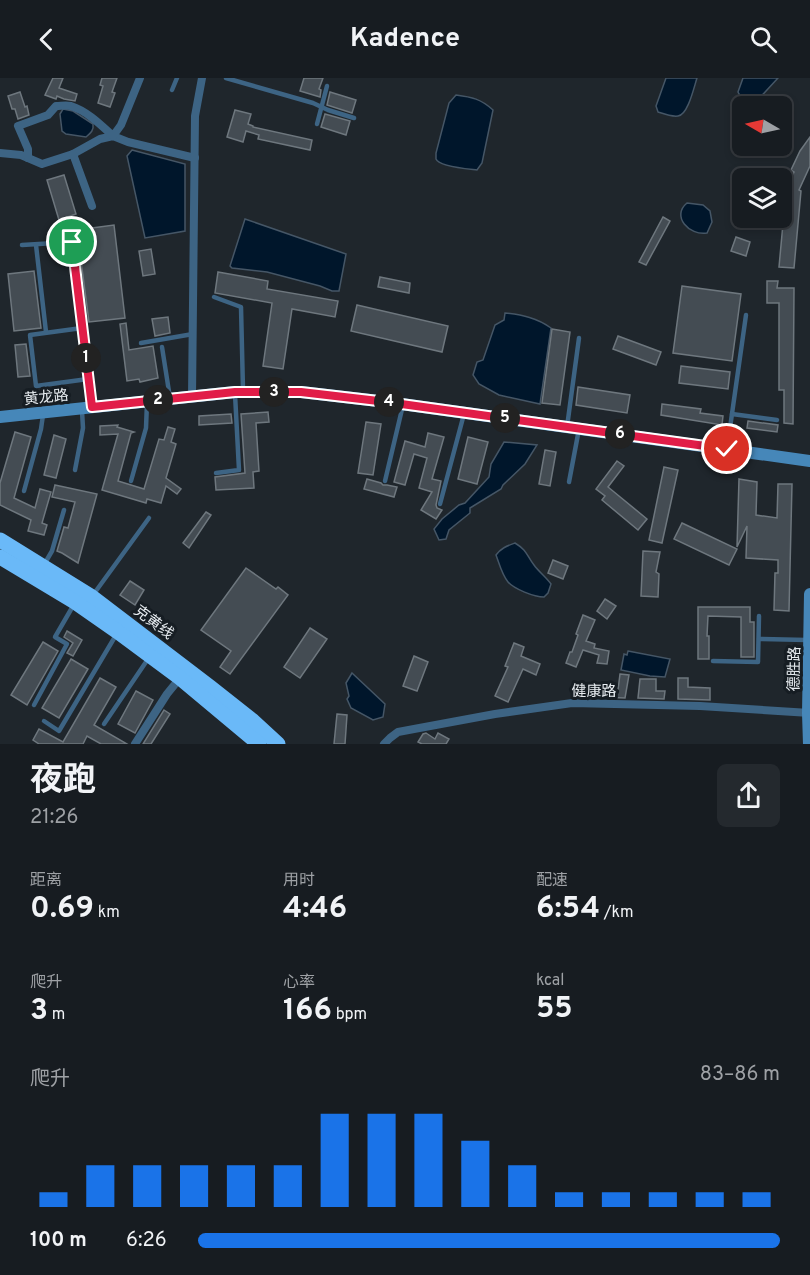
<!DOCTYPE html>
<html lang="zh">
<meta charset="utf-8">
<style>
:root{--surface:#171c21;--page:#24292e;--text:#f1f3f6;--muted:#9ea1a5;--line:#363a3f;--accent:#1a73e8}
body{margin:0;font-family:Overpass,"Noto Sans SC",sans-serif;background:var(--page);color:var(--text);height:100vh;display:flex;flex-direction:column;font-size:22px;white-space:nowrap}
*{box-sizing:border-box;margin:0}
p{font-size:20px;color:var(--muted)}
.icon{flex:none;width:33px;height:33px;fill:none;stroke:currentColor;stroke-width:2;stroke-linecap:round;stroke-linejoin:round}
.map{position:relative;height:666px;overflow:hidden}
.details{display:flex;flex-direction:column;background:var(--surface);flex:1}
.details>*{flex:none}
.needle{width:39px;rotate:279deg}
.tools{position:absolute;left:732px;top:18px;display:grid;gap:12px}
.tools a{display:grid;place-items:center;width:60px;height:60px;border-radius:9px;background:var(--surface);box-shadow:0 3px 9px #0003,0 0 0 2px var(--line);font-size:30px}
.pin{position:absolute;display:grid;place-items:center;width:51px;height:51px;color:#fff;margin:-26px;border:3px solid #fff;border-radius:50%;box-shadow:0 2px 6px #0007}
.km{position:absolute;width:30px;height:30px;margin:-15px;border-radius:50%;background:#222;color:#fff;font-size:16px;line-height:30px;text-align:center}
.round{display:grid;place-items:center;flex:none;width:63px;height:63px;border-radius:9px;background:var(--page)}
.head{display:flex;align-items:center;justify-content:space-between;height:102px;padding:0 30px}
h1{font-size:33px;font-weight:700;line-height:45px}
.stats{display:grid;grid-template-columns:repeat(3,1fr);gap:9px;height:102px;padding:6px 30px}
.stats div{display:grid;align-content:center}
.stats b{font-size:30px;font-weight:700}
.stats small{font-size:16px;font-weight:400}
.stats p{font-size:16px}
.chart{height:168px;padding:12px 30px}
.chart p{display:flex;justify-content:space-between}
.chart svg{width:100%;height:108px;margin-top:6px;stroke:var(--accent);stroke-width:6}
ul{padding:0 30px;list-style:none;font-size:20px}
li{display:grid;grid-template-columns:96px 72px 1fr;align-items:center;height:45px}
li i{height:15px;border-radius:8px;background:var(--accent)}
header{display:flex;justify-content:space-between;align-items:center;height:78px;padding:0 30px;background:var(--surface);font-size:27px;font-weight:700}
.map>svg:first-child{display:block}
</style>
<header><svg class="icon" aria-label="back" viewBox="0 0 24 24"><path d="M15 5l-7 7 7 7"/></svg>Kadence<svg class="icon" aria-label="search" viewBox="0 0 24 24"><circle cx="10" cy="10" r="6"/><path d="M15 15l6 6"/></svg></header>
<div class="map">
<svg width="810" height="666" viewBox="0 0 810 666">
<rect width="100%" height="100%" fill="#1f262c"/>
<g fill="#00162b" stroke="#455666" stroke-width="1.5">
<path d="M666,0h31c-3,9 -9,37 -19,38 -6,1 -14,-2 -20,-4l-2,-6z"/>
<path d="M743,0h35l-23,25c-11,0 -12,-2 -17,-11z"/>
<path d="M456,17c16,2 25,4 37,15l-11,53 -5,7c-8,-1 -38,-3 -41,-11 0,-2 0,-4 0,-6l13,-50z"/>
<path d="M63,31l10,2 20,13c1,6 -2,9 -7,13l-20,-3 -4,-3 -2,-17z"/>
<polygon points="132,72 185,86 185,153 145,160 127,78"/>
<path d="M687,125l16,2 7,6 2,11 -5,11c-18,3 -36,-17 -20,-30z"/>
<polygon points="245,141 346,176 339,213 332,213 320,208 267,194 232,190 230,188"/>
<path d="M505,235c18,2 32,5 46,15l-11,76 -41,-9 -20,-11 -6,-9 4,-13 6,-2 12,-35 9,-5z"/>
<polygon points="504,364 537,367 525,386 503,407 501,411 470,430 470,435 449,452 446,461 439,462 434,451 442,441 459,427 465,425 489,399 491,386"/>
<path d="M515,465c13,8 11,12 19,22 5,7 12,12 17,19l-3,9 -4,4c-10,0 -30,-8 -36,-15 -6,-7 -9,-19 -12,-27 5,-7 11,-9 19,-12z"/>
<polygon points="628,573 670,581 665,599 650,598 621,592 624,576 627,577"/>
<polygon points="352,595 385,626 383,639 373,642 351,630 347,621 349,618 346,605"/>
</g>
<g fill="#444c53" stroke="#6e777e" stroke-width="1.5">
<polygon points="53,0 63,0 59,10 77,16 75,23 64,21 57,18 56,21 45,17"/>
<polygon points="102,0 117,0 112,14 115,15 110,29 98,25 103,8 100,7"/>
<polygon points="304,0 323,0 319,11 321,12 320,19 300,13"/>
<polygon points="20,14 25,29 27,28 29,37 18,41 15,31 12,31 8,18"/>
<polygon points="330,14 356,22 352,35 327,27"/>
<polygon points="235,32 251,36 248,46 253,48 253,49 312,62 310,72 258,61 259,57 246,53 243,64 227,59"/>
<polygon points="325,36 350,43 346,57 321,49"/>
<polygon points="810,59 810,88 799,112 801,113 794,190 779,189 786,113 794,94 791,92 800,73"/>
<polygon points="64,97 76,136 59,142 47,102"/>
<polygon points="663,139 670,143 646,187 639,184"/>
<polygon points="114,147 125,240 89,244 77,152"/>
<polygon points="736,159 750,164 746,178 731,173"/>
<polygon points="151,171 155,196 143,198 139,173"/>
<polygon points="34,193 41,250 14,253 8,196"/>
<polygon points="218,194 268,203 267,211 338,223 335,239 292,231 283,291 263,288 272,225 215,215"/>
<polygon points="380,199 410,205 409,215 378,209"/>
<polygon points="767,203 778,203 777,210 794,210 793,346 784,345 784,312 779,312 779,225 767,225"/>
<polygon points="682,208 741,216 732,283 673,275"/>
<polygon points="357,227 448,248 442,274 351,253"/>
<polygon points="168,239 170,255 155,258 152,241"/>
<polygon points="126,245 129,272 153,268 158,300 140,304 139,301 127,303 120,246"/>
<polygon points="552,251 570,254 560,327 542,325"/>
<polygon points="618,258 661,274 656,287 613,271"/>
<polygon points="26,266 30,298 18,299 15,267"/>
<polygon points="681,288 730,294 728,311 679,305"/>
<polygon points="578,309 630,317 627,335 576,327"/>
<polygon points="662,326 701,331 700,335 723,338 722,347 661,337"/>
<polygon points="268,334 269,344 256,345 259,393 253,394 254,410 216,412 215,399 245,395 241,336"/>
<polygon points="231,336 232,345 199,347 199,338"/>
<polygon points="748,343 778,347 777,354 747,350"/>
<polygon points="366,344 381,346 373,397 358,395"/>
<polygon points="118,347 117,349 134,354 131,355 118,403 144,411 159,361 164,362 168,349 175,351 171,364 176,366 166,400 181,411 177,416 166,408 161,425 147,421 146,425 102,412 118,356 100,357 100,348"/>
<polygon points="15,354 31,359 14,420 35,430 40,411 51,414 42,445 47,447 44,457 28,453 31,442 0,427 0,405"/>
<polygon points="428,355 444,359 432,401 441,403 436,427 437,430 442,432 436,441 421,432 432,414 419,410 427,380 414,376 405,407 394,404 405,363 425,369"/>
<polygon points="54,357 66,361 56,400 44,397"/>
<polygon points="468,359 488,364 477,406 458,401"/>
<polygon points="545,372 556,374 550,408 539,406"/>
<polygon points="617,383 624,388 608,409 647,441 638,452 602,422 605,418 596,411"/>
<polygon points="664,389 678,392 662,465 649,462"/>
<polygon points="367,401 381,405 383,407 387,407 397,409 394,419 364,411"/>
<polygon points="739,401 757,404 756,437 777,440 778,406 792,406 789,533 774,532 775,495 778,495 778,482 746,480 747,448 737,469"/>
<polygon points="55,407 97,416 78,485 62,475 57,473 64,449 68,450 75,424 52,419"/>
<polygon points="206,434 211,437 189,470 183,465"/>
<polygon points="682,445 737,471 729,487 674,461"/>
<polygon points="643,473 660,474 656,494 659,496 658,519 641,518"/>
<polygon points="553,482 568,488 563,501 548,495"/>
<polygon points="246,490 276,511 278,509 288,517 230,596 220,589 231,573 201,552"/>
<polygon points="130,503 144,512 135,527 120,517"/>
<polygon points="605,521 616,528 607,541 597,533"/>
<polygon points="698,529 750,529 750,544 754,544 754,579 741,579 741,539 708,538 707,558 709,558 709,581 698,581"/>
<polygon points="583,537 595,542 586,563 595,566 594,570 609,573 607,586 597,585 599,577 583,572 576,589 566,585 570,574 572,574 578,557 576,556"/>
<polygon points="310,550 327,561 300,600 284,589"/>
<polygon points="67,553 82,562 73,578 67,575 73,565 64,559"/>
<polygon points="43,564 58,573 27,627 11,617"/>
<polygon points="514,565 524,569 521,578 540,586 536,597 523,591 508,624 495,618 508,589 505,588"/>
<polygon points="414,578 428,584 417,613 403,608"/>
<polygon points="71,581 88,591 59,640 42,630"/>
<polygon points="620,596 629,597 625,620 601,619 586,617 588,607 618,612"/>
<polygon points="100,600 116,609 94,647 127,666 101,666 87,658 83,666 39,666 33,662 39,651 63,664"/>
<polygon points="678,600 688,600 688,609 710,610 710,622 678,621"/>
<polygon points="640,601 656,601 656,613 665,613 664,621 638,620"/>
<polygon points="136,613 153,622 135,655 118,646"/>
<polygon points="164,632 170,636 151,666 143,666"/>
<polygon points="337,636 347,637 345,666 334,666"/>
<polygon points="426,655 435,661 438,655 449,661 446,666 422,666 418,664 423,656"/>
</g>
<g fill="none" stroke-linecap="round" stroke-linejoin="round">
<g stroke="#3d6484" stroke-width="4.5">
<polyline points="226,0 313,25 328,32 354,40"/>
<polyline points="172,12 177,0"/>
<polyline points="317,46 327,8"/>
<polyline points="22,167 72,164 91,329"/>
<polyline points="36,167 46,254"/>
<polyline points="214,219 241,229 243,312"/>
<polyline points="82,250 30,257 36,308 88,301"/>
<polyline points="141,265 193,256"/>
<polyline points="162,269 170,320"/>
<polyline points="732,336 777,342"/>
<polyline points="567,349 579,260"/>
<polyline points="727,371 746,237"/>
<polyline points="75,392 83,350 82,333"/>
<polyline points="216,395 239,392 235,316"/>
<polyline points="131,403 146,350 147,324"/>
<polyline points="385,403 403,327"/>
<polyline points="569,404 579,351"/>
<polyline points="24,413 41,351 43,337"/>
<polyline points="440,426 464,336"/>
<polyline points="45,485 52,473 64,432"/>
<polyline points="93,517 149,440"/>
<polyline points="759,561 807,562"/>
<polyline points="713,583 758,584 759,538"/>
<polyline points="34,627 67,566 55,559 73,528"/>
<polyline points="44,643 59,653 116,557"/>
<polyline points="104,646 148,581"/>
</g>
<g stroke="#3d6484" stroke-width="8">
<polyline points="0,75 21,77 42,86 73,76 100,61 113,58 128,64 195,80"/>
<polyline points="73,76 92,128"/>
<path d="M28,80v-9l-10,-23 30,-11 8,-9c5,0 10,-1 15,0 16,5 30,19 42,30l8,-11 19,-47"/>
<polyline points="192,319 195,38 202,0"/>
<polyline points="135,666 167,616 180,600"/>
<polyline points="384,666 390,660 398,654 414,651 495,636 572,625 700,628 810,635"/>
</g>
<g stroke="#4687b9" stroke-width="12">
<polyline points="0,339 235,314 301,314 387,324 810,383"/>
<polyline points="809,666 808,635 810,516"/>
</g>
<g stroke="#6ab9f8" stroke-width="15">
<polyline points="0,462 92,519 210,609 253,643 278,666"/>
<polyline points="0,479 75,524 118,554 180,600 259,666"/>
</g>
</g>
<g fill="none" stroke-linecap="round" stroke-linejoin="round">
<g stroke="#fff" stroke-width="12">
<polyline id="route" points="72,164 92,329 235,314 301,314 387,324 727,371"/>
</g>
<use href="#route" stroke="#e11d48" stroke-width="8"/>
</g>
<g text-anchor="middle" stroke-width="6" stroke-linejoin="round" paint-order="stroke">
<g font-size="15" fill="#e7ecf0" stroke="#161d23">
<text transform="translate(46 319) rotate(-6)" y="5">黄龙路</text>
<text transform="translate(154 544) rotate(37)" y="5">克黄线</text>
<text transform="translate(794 591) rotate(-89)" y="5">德胜路</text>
<text x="594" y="618">健康路</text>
</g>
</g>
</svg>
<div class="tools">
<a><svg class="needle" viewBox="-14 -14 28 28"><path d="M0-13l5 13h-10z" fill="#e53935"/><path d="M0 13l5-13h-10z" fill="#9ea1a5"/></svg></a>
<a><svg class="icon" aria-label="layers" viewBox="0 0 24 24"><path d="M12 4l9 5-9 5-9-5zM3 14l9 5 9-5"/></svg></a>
</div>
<div class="pin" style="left:72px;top:164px;background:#1e9e55"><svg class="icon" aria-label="arrive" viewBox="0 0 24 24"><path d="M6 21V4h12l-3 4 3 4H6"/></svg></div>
<div class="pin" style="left:727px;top:371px;background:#d93025"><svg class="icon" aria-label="check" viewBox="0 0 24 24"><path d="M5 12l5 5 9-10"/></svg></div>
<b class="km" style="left:86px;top:280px">1</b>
<b class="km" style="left:158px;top:322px">2</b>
<b class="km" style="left:274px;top:314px">3</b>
<b class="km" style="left:389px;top:324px">4</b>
<b class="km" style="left:505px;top:340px">5</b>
<b class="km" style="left:620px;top:356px">6</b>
</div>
<section class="details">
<div class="head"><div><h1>夜跑</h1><p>21:26</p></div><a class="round"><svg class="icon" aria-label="share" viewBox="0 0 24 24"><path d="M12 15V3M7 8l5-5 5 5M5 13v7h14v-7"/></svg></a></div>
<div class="stats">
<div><p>距离</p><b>0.69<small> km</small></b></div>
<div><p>用时</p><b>4:46</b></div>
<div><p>配速</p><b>6:54<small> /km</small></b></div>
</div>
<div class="stats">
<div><p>爬升</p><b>3<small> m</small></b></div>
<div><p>心率</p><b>166<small> bpm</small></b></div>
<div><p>kcal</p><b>55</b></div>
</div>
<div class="chart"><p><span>爬升</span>83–86 m</p>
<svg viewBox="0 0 160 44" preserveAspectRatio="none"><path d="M5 44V38M15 44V27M25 44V27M35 44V27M45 44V27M55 44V27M65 44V6M75 44V6M85 44V6M95 44V17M105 44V27M115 44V38M125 44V38M135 44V38M145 44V38M155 44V38"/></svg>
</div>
<ul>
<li><b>100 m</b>6:26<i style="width:100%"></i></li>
</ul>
</section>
